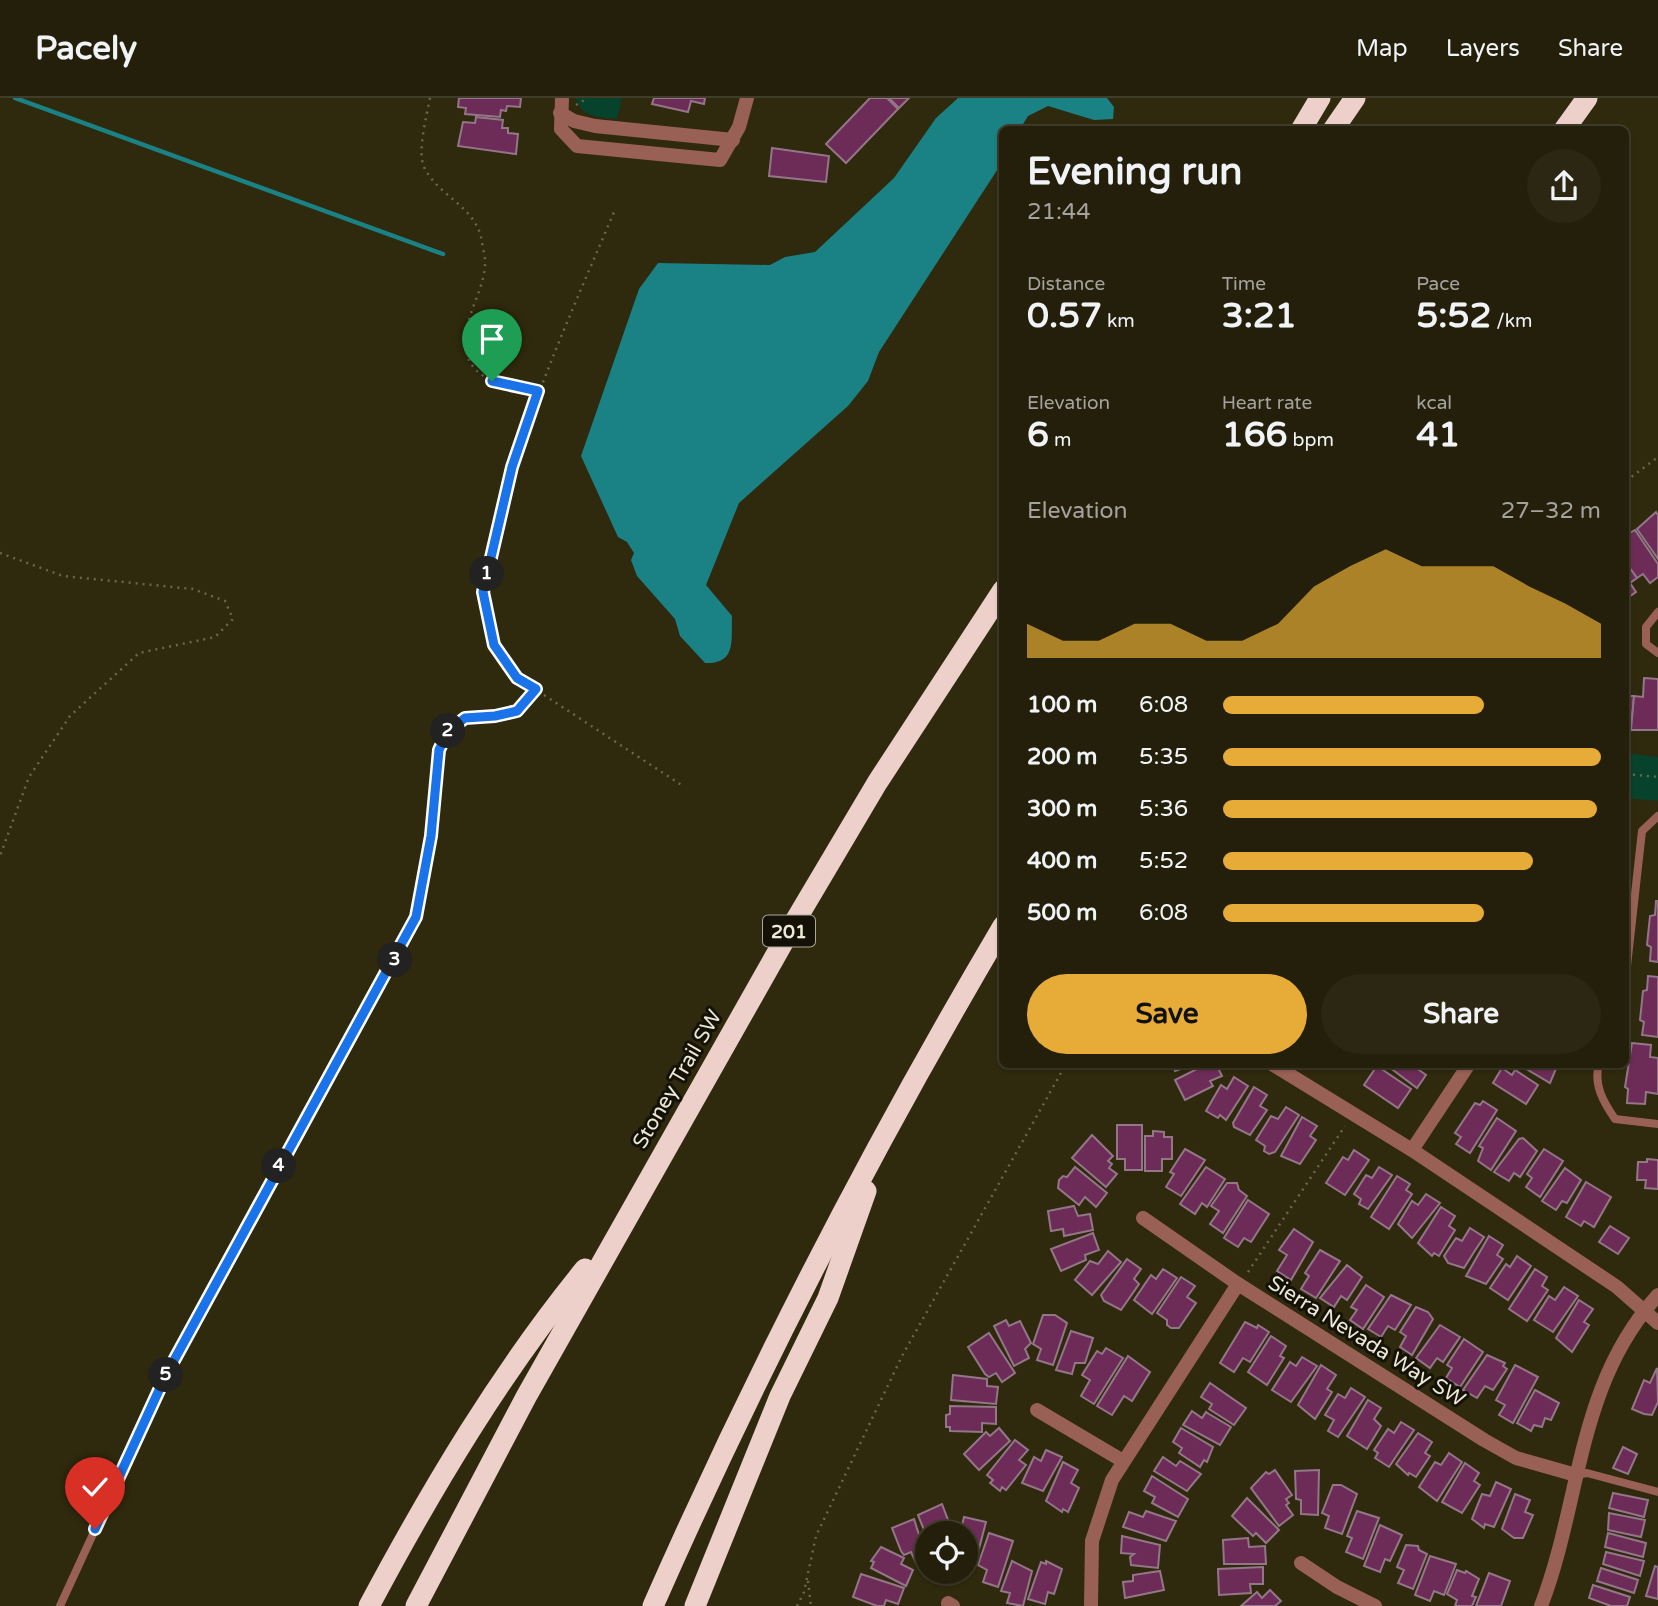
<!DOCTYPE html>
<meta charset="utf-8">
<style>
:root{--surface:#231f0a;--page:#2b2713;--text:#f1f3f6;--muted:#a3a29c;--line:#403d2b;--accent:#e7ac37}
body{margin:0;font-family:"Varela Round",sans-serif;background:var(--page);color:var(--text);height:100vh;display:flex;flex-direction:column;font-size:26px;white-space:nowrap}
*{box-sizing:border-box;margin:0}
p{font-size:23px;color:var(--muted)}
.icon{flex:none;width:38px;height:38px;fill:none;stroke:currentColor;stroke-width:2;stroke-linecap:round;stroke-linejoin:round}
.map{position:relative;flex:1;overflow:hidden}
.details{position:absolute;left:999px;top:28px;width:630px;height:942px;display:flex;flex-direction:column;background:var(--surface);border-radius:10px;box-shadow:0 2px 5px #0004,0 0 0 2px var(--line)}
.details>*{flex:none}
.controls{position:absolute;left:915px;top:1423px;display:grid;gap:14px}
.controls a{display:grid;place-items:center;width:63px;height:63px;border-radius:50%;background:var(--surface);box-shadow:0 2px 5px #0004,0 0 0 2px var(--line);font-size:35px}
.pin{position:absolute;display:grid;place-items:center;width:60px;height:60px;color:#fff;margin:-72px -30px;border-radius:50% 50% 50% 0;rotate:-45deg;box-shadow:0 0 7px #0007}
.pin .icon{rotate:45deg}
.km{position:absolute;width:35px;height:35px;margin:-18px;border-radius:50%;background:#222;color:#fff;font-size:19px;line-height:35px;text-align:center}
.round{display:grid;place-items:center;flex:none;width:74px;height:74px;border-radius:37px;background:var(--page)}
.overview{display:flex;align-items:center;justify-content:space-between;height:119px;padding:0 28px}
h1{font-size:38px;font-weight:700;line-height:52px}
.metrics{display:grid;grid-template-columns:repeat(3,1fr);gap:10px;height:119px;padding:7px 28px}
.metrics div{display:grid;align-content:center}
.metrics b{font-size:35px;font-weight:700}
.metrics small{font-size:19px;font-weight:400}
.metrics p{font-size:19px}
.chart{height:196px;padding:14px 28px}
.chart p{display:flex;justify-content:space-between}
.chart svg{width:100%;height:126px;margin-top:7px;fill:var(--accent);opacity:.7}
.action{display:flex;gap:14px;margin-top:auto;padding:14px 28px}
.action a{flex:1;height:80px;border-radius:42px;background:var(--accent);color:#111;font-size:28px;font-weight:700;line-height:80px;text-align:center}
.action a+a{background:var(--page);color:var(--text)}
ul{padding:0 28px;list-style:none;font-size:23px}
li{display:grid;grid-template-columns:112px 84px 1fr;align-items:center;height:52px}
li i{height:18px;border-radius:9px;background:var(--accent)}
header{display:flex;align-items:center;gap:42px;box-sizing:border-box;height:98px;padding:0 35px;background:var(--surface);border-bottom:2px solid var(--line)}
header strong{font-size:33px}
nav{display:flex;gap:38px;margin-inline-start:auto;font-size:24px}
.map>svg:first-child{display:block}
</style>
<header>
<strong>Pacely</strong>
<nav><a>Map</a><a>Layers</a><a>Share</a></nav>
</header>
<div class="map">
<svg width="1658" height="1508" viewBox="0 0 1658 1508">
<rect width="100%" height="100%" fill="#2f290d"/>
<g fill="#06422c">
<path d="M576,0h46l-5,21c-17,-2 -36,-1 -41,-21z"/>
<polygon points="1626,655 1658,659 1658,703 1626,700"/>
</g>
<path fill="#1a8284" d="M958,0h149l7,9 -1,12 -19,1 -46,-14 -20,10 -8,13 -17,1v31l-124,191 -11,29 -20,25 -109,97 -33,82 26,31c-1,24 5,48 -27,47l-25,-27 -5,-17 -38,-43 -6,-16 3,-7 -7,-11 -9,-5 -37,-81 58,-167 19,-26 112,2 15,-8 30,-5 79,-74 42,-60z"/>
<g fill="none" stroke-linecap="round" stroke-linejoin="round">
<polyline stroke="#1a8284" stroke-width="4.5" points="15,0 443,156"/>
</g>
<g fill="#6d2b58" stroke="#937687" stroke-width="2">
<polygon points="459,0 521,0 520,9 507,8 506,13 501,12 500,19 465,16 466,10 458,9"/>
<polygon points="654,0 705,0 704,6 691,3 688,14 652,6"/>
<polygon points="870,0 887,0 898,11 846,65 826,46"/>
<polygon points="889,0 909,0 899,10"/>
<polygon points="476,19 503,22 502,30 508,30 508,35 518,36 516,56 458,48 463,24 475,25"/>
<polygon points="772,50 829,58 826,84 769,78"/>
<polygon points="1656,414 1658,417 1658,461 1637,431"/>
<polygon points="1635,432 1658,466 1658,479 1650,485 1643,476 1637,480 1626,465 1626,437"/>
<polygon points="1626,465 1637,480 1630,485 1636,494 1626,501"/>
<polygon points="1626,578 1628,578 1626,598 1634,598 1631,632 1626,631"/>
<polygon points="1644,580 1658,581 1658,632 1631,632 1634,598 1643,599"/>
<polygon points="1656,803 1658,803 1658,864 1650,863 1651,849 1647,847 1650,818 1655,817"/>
<polygon points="1648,878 1658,879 1658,939 1642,937 1644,924 1640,922 1643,893 1647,892"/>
<polygon points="1632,945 1651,947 1650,959 1658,960 1658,996 1646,994 1645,1006 1627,1005 1628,991 1625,989"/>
<polygon points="1172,966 1196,966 1175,973"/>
<polygon points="1207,966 1216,966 1222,978 1210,983 1213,988 1185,1002 1175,982"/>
<polygon points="1385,966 1417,966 1415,969 1426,977 1417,990"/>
<polygon points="1525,966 1558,966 1550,985 1523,969"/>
<polygon points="1377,968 1411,991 1398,1010 1364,987"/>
<polygon points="1502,970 1512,977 1515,972 1538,987 1526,1006 1493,985"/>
<polygon points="1234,979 1248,988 1226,1022 1220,1017 1218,1020 1206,1013 1221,987 1227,991"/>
<polygon points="1254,989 1267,997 1260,1008 1267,1012 1250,1037 1234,1029 1233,1025"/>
<polygon points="1483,1003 1497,1012 1470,1055 1456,1046 1461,1039 1455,1035 1475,1005 1480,1007"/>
<polygon points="1286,1009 1299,1017 1275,1054 1269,1056 1264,1053 1265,1048 1256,1042 1271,1018 1278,1021"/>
<polygon points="1302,1019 1317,1028 1310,1038 1316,1042 1300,1066 1281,1058"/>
<polygon points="1497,1020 1516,1033 1491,1072 1478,1063 1483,1050 1479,1048"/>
<polygon points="1117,1027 1142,1027 1142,1072 1125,1072 1125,1061 1117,1061"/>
<polygon points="1153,1033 1164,1034 1164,1039 1172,1039 1172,1061 1162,1061 1162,1073 1145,1073 1145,1038 1153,1038"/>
<polygon points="1092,1037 1113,1058 1108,1063 1112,1066 1109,1070 1117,1076 1106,1089 1072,1060"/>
<polygon points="1523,1040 1537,1053 1520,1079 1514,1075 1509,1083 1494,1074 1519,1041"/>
<polygon points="1185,1051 1205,1062 1181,1098 1166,1089 1174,1076 1170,1074"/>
<polygon points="1544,1051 1563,1063 1540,1099 1526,1089 1532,1080 1527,1076"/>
<polygon points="1354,1052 1369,1062 1345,1097 1326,1085 1343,1059 1348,1062"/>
<polygon points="1647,1061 1658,1062 1658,1091 1645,1090 1646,1082 1637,1082 1638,1064 1647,1064"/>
<polygon points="1075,1069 1107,1095 1096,1109 1085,1099 1079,1107 1058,1090 1059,1082 1063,1078 1067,1079"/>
<polygon points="1206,1069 1225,1081 1207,1109 1202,1105 1195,1116 1180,1106"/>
<polygon points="1379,1069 1392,1077 1368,1111 1359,1106 1361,1101 1354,1096 1366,1077 1372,1080"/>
<polygon points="1565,1070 1581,1082 1567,1105 1562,1103 1556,1112 1542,1103"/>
<polygon points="1397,1078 1410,1086 1406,1092 1412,1096 1389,1131 1371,1119"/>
<polygon points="1586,1084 1611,1099 1594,1129 1584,1123 1581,1128 1566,1119"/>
<polygon points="1227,1085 1237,1085 1239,1092 1247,1098 1223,1135 1210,1126 1219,1113 1211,1108"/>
<polygon points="1426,1096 1440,1105 1412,1140 1398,1126 1412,1103 1418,1107"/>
<polygon points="1248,1102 1269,1116 1253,1141 1251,1144 1244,1140 1238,1149 1224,1140"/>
<polygon points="1074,1108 1078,1118 1090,1116 1093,1132 1064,1138 1063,1131 1051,1133 1048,1113"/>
<polygon points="1441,1109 1455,1118 1449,1128 1455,1132 1439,1158 1434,1155 1432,1158 1418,1145"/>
<polygon points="1610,1128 1629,1140 1618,1156 1599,1144"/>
<polygon points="1470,1130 1484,1139 1474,1154 1464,1170 1448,1165 1444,1158 1456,1140 1462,1143"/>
<polygon points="1294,1131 1313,1144 1291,1182 1277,1173 1287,1157 1279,1152"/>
<polygon points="1093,1135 1099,1152 1085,1157 1086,1162 1061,1173 1051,1151"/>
<polygon points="1489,1138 1503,1147 1497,1157 1503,1161 1486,1186 1466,1178"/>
<polygon points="1320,1152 1340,1163 1316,1200 1301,1191 1309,1178 1305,1175"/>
<polygon points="1108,1153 1121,1164 1092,1197 1075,1182 1090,1163 1098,1166"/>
<polygon points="1517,1158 1531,1168 1508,1202 1490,1190 1506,1166 1510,1169"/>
<polygon points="1127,1161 1141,1171 1134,1181 1139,1186 1121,1212 1104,1203 1101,1197"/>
<polygon points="1347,1167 1362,1179 1347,1202 1341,1198 1334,1209 1320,1200"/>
<polygon points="1163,1171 1177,1180 1152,1216 1134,1202 1151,1177 1156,1181"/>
<polygon points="1535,1171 1547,1179 1542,1188 1548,1192 1527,1223 1509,1211"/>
<polygon points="1181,1179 1195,1188 1187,1199 1196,1205 1179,1230 1171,1230 1167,1227 1167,1222 1157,1215"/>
<polygon points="1366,1187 1384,1199 1363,1231 1350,1222 1357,1212 1351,1209"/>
<polygon points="1564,1189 1578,1198 1553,1234 1534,1222 1549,1198 1555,1202"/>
<polygon points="1391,1197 1411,1207 1395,1232 1388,1228 1381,1239 1368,1231"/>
<polygon points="1579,1202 1593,1211 1584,1224 1589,1227 1572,1254 1556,1240"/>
<polygon points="1416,1209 1428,1214 1433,1221 1412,1257 1400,1249 1406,1238 1400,1234"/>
<polygon points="1043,1217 1055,1217 1067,1225 1053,1267 1037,1262 1041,1251 1033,1246"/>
<polygon points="1006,1222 1009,1228 1020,1223 1031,1245 1025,1251 1029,1260 1014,1268 994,1228"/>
<polygon points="1245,1224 1257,1230 1258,1227 1269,1234 1250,1264 1243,1260 1234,1274 1220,1265"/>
<polygon points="1440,1227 1460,1239 1443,1264 1437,1260 1430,1270 1416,1260"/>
<polygon points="1071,1233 1093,1240 1085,1265 1075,1265 1072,1276 1056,1272"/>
<polygon points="989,1235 1015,1275 1002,1284 996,1275 989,1279 985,1276 968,1249"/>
<polygon points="1271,1238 1286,1248 1280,1258 1284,1260 1267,1287 1248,1274"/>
<polygon points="1464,1241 1483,1254 1460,1289 1446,1280 1452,1270 1447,1267"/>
<polygon points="1106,1250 1123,1260 1094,1306 1081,1298 1090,1282 1082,1277 1097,1253 1102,1256"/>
<polygon points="1487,1257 1505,1265 1503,1268 1507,1271 1493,1292 1485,1288 1477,1300 1463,1292"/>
<polygon points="1128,1258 1150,1274 1132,1303 1124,1298 1112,1317 1097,1308"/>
<polygon points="1302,1259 1317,1268 1291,1304 1272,1292 1290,1264 1296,1268"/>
<polygon points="1321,1267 1336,1277 1327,1291 1332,1294 1315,1321 1298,1307"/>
<polygon points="1515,1267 1538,1279 1513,1325 1499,1317 1505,1307 1496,1302"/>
<polygon points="1657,1270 1658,1304 1652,1317 1644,1316 1632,1311 1644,1282 1650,1285"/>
<polygon points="953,1277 987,1281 987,1288 998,1289 996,1306 951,1302"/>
<polygon points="1210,1285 1246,1310 1234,1327 1209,1311 1212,1306 1201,1299"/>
<polygon points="1351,1290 1365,1299 1338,1339 1328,1333 1334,1322 1325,1317 1338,1296 1345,1300"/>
<polygon points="1535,1292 1559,1305 1551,1322 1545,1320 1542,1329 1534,1327 1531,1333 1517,1325"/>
<polygon points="1368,1302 1381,1310 1374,1321 1381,1328 1367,1351 1347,1338"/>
<polygon points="950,1308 996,1309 996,1326 982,1325 982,1334 950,1333 950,1329 946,1329 946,1317 950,1316"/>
<polygon points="1192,1313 1202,1320 1206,1314 1209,1316 1231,1329 1220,1347 1183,1327"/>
<polygon points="1401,1324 1414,1332 1389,1369 1375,1360 1378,1355 1374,1352 1388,1331 1394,1335"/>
<polygon points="999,1330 1010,1343 979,1372 964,1356 986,1334 990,1338"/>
<polygon points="1181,1330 1213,1349 1207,1364 1204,1362 1200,1369 1179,1355 1182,1350 1173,1344"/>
<polygon points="1418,1335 1432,1344 1425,1355 1430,1358 1416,1379 1409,1375 1408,1377 1396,1366"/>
<polygon points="1015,1342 1028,1352 1019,1362 1026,1367 1006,1392 1002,1389 1000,1393 990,1385 993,1382 987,1377"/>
<polygon points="1623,1349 1637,1356 1628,1376 1613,1370"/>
<polygon points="1046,1352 1062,1359 1043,1393 1022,1385 1034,1359 1041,1363"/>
<polygon points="1449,1355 1462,1364 1437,1403 1419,1389 1435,1364 1441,1367"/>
<polygon points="1163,1359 1176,1368 1180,1363 1201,1376 1187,1393 1154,1373"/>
<polygon points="1063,1364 1078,1372 1071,1385 1079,1390 1068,1414 1063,1411 1062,1414 1046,1403"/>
<polygon points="1465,1365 1479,1375 1474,1383 1480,1387 1462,1415 1442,1404"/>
<polygon points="1275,1372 1292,1397 1286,1401 1289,1405 1286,1407 1293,1417 1279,1428 1251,1390 1266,1374 1269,1376"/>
<polygon points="1319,1372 1318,1417 1301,1416 1301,1402 1296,1401 1295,1373"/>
<polygon points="1152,1378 1188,1401 1178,1419 1152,1405 1155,1399 1144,1393"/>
<polygon points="1496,1384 1511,1391 1494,1429 1485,1426 1484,1430 1472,1421 1482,1396 1490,1398"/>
<polygon points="1333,1387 1341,1387 1357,1396 1342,1436 1325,1430 1329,1418 1322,1415"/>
<polygon points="1613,1395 1648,1402 1644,1419 1609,1410"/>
<polygon points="1515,1396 1530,1402 1525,1414 1533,1417 1523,1440 1514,1440 1502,1431"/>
<polygon points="1247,1400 1279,1432 1266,1445 1256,1435 1253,1438 1232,1418"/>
<polygon points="942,1406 953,1435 928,1435 928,1442 918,1417"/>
<polygon points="1146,1413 1176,1423 1166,1443 1123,1429 1129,1414 1143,1419"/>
<polygon points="1357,1413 1379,1420 1363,1461 1346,1454 1352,1440 1347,1438"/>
<polygon points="1609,1415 1645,1422 1641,1439 1608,1432"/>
<polygon points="964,1419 986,1424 975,1466 966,1464 966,1435 960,1435"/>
<polygon points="914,1421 921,1443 924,1441 928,1450 928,1460 916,1465 911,1454 904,1457 901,1453 892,1430"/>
<polygon points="1380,1427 1402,1437 1390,1463 1385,1461 1380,1474 1364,1468"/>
<polygon points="989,1435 1013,1443 998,1489 983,1484 987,1472 978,1467"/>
<polygon points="1608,1435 1646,1445 1643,1459 1605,1449"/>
<polygon points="1122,1438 1160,1447 1158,1470 1131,1467 1130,1459 1134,1456 1121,1455"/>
<polygon points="1248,1440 1249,1449 1265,1448 1266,1466 1224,1466 1223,1442"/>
<polygon points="1406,1447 1418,1448 1419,1452 1427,1456 1413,1491 1398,1485 1404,1472 1397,1469"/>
<polygon points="881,1449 904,1460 901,1466 913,1472 906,1488 871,1470 874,1464 871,1463"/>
<polygon points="1606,1454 1644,1463 1640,1478 1603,1466"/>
<polygon points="1430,1458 1456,1466 1444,1497 1434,1493 1430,1503 1415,1497"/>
<polygon points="1012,1463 1032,1473 1023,1508 1007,1505 1010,1495 1001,1493"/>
<polygon points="1046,1463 1062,1471 1054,1496 1048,1494 1045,1506 1028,1501 1041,1464 1046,1466"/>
<polygon points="1655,1468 1658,1469 1658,1501 1646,1498"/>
<polygon points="1263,1469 1263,1486 1250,1486 1251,1495 1219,1497 1218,1471"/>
<polygon points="1601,1470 1638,1482 1634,1495 1597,1483"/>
<polygon points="1457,1472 1465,1475 1466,1473 1479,1481 1472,1498 1476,1499 1472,1508 1455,1508 1457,1502 1447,1496"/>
<polygon points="1160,1473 1164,1492 1125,1500 1123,1484 1133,1483 1133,1477"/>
<polygon points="1489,1475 1510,1483 1501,1508 1476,1508"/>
<polygon points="861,1476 904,1490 898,1506 886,1502 884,1508 877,1508 853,1499"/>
<polygon points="1593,1487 1630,1499 1627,1508 1611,1508 1589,1500"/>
<polygon points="1270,1492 1281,1503 1275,1508 1241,1508 1257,1494 1262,1500"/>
</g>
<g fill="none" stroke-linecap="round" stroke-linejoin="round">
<g stroke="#6b664e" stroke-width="2.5" stroke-dasharray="2 5" stroke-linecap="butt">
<path d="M430,0c-3,16 -13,54 -6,69 14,29 49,38 57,70 1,7 3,15 4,22 2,33 -29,65 -17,99 10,25 47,31 70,33"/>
<polyline points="576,7 588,0"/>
<polyline points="1626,383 1658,359"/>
<polyline points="0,455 63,478 193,491 225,503 233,521 215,539 139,555 70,618 29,679 0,758"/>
<path d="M526,585c-25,-16 -45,-63 -42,-93 2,-21 9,-42 14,-63 25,-110 72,-211 116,-315"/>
<polyline points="544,597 683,688"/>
<polyline points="1626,676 1658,679"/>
<polyline points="1248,1174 1345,1028"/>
<polyline points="808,1483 811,1508"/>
<polyline points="797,1508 804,1494 816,1438 902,1258 1066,966"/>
</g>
<g stroke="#996155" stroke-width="8">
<polyline points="1658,514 1646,529 1646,546 1658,555"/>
<polyline points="1626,877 1642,733 1658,718"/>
<path d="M1599,966c-6,21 5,39 16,55l43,5"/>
<polyline points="1576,1377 1587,1375 1658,1394"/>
<polyline points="60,1508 166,1277 417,819 431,738 439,652 448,633 465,620 495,618 517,613 535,591"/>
</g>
<g stroke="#996155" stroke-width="14">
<polyline points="562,0 561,31 577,48 720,62 739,29 747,0"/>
<polyline points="560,15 574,23 595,28 733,42"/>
<polyline points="1272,966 1412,1052 1617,1189 1658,1225"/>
<polyline points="1412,1052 1469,966"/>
<polyline points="1143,1120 1238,1186 1484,1342 1516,1360 1576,1377"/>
<polyline points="1037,1312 1123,1363"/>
<polyline points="1301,1465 1337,1489 1375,1508"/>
<polyline points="948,1505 953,1508"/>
<polyline points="1091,1508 1092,1443 1112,1382 1238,1186"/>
</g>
<path stroke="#996155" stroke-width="14" d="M1541,1508c41,-107 35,-221 117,-311"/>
<g stroke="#edd0ca" stroke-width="21">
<polyline points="1301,32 1320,0"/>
<polyline points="1333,32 1355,0"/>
<polyline points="1564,32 1587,0"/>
<path d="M369,1508c63,-118 132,-234 216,-337"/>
<polyline points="416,1508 526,1299 794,825 877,685 1003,492"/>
<path d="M653,1508c103,-234 220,-460 350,-680"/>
<polyline points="695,1508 780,1298 828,1200 866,1093"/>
</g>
</g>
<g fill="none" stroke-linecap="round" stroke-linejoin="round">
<g stroke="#fff" stroke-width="14">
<polyline id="route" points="95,1431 166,1277 416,819 431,738 439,652 448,633 465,620 495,618 517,613 536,591 517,580 494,547 483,494 512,369 538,293 492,283"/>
</g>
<use href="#route" stroke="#1a73e8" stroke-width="9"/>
</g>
<g text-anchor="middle" stroke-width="6" stroke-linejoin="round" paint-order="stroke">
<rect fill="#141207" stroke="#aba899" stroke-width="2" x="763" y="817.5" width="52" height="31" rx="5"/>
<g font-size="19" font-weight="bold" fill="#ece9d8">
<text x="789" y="840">201</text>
</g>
<g font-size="21" fill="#ece9d8" stroke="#141207">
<text transform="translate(677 981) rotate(-60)" y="7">Stoney Trail SW</text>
<text transform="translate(1367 1243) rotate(32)" y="7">Sierra Nevada Way SW</text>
</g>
</g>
</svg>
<div class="controls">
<a><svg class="icon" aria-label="locate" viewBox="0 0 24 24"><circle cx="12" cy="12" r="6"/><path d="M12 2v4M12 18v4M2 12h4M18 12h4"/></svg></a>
</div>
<div class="pin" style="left:492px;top:283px;background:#1e9e55"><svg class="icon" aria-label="arrive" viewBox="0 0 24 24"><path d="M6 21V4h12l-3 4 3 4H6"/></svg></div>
<div class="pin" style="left:95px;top:1431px;background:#d93025"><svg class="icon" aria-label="check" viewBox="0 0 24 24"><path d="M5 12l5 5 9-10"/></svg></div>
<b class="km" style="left:487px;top:476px">1</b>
<b class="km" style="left:448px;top:633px">2</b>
<b class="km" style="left:395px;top:862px">3</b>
<b class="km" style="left:279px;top:1068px">4</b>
<b class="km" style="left:166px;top:1277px">5</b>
<section class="details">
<div class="overview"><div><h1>Evening run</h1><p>21:44</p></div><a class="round"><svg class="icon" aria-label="share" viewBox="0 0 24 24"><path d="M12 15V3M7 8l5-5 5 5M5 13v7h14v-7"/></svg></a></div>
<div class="metrics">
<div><p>Distance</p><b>0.57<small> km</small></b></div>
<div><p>Time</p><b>3:21</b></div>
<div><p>Pace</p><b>5:52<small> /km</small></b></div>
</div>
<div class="metrics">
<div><p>Elevation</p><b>6<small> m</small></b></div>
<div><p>Heart rate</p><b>166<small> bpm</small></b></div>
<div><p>kcal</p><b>41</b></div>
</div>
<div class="chart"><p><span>Elevation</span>27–32 m</p>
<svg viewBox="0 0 160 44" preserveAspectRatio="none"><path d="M0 44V32L10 38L20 38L30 32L40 32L50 38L60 38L70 32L80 19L90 12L100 6L110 12L120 12L130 12L140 19L150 25L160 32V44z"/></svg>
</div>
<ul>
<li><b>100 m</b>6:08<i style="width:69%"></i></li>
<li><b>200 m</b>5:35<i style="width:100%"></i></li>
<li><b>300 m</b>5:36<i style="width:99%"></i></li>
<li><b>400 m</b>5:52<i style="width:82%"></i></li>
<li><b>500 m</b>6:08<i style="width:69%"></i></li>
</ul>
<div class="action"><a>Save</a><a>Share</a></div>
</section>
</div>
